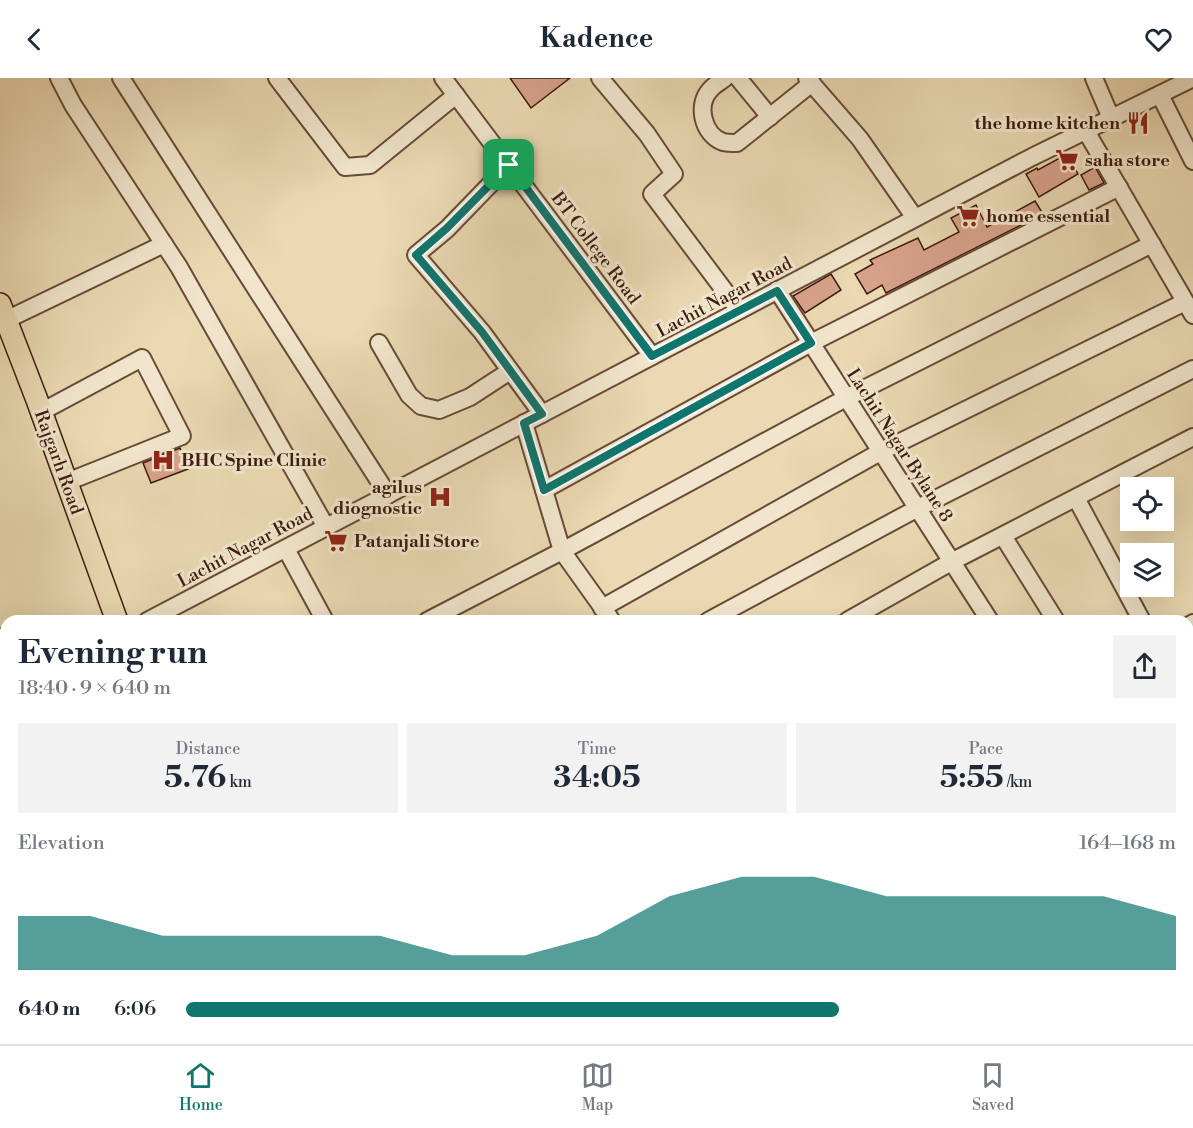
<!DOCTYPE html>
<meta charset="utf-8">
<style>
:root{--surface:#fff;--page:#f2f2f3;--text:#1f2937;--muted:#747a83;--line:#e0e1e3;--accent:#0f766e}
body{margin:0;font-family:"Libre Bodoni",serif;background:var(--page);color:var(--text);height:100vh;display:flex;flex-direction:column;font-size:22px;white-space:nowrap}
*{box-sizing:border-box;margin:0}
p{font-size:20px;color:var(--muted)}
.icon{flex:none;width:33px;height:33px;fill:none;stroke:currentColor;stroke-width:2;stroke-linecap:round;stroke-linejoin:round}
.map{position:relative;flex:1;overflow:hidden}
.panel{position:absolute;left:0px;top:537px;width:1194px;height:429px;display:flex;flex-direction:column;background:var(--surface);border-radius:18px 18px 0 0;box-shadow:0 6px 24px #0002}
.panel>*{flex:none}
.buttons{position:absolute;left:1120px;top:399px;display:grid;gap:12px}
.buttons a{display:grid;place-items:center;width:54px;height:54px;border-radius:0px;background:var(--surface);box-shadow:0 6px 24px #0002;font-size:30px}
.pin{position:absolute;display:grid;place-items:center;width:51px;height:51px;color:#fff;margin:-26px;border-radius:12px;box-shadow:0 3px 9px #0006}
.round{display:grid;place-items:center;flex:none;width:63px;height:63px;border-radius:0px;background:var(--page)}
.head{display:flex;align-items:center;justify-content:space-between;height:102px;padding:0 18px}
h1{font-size:33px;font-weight:700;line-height:45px}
.figures{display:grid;grid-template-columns:repeat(3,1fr);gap:9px;height:102px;padding:6px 18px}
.figures div{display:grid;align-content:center;border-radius:0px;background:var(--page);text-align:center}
.figures b{font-size:30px;font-weight:700}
.figures small{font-size:16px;font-weight:400}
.figures p{font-size:16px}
.chart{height:168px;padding:12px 18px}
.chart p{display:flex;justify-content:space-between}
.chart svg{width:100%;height:108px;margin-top:6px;fill:var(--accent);opacity:.7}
ul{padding:0 18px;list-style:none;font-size:20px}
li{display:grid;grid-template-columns:96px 72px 1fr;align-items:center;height:45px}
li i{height:15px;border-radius:8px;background:var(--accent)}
header{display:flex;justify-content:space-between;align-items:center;height:78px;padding:0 18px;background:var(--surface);font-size:27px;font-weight:700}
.menu{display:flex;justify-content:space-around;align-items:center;height:84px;border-top:2px solid var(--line);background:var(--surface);font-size:16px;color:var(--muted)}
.menu a{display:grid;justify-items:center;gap:3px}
.menu .selected{color:var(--accent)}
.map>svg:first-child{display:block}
</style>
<header><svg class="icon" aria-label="back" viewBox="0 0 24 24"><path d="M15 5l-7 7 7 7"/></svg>Kadence<svg class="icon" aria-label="heart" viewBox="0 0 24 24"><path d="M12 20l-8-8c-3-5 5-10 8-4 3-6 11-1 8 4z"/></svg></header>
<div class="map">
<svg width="1193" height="966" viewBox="0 0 1193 966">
<defs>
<pattern id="forest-firs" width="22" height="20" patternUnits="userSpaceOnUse" patternTransform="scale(1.5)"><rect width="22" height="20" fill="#bcbe88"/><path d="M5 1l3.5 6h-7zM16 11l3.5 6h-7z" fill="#a2a374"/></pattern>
</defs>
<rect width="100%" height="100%" fill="#ead9b2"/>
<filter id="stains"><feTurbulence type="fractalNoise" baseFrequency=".00333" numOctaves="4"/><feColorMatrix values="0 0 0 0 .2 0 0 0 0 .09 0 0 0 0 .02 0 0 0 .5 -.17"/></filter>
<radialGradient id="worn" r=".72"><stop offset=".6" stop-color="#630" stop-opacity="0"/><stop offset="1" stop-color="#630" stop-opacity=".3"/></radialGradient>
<polygon fill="url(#forest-firs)" stroke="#7c6c4b" stroke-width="1.5" points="1193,838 1193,966 1090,966 1095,960 1188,960 1188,845"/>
<g fill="#d7a28b" stroke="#3d1b0e" stroke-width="1.5">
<polygon points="510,0 570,0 531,30"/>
<polygon points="1067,76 1078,96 1039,119 1026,96 1037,90 1038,92"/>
<polygon points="1095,89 1104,105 1089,112 1081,97"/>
<polygon points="1035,123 1043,136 886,215 882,207 867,216 855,196 873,186 870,182 918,160 924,172 959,154 951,140 976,127 987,149"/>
<polygon points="831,196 841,212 805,235 793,218"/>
<polygon points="180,370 188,391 151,405 143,385"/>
</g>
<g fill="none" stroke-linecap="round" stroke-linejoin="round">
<g stroke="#684a37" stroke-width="20">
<g id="minor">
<polyline points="59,0 73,27 179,189 326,449"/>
<polyline points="121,0 388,417"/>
<polyline points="277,0 345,89 370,87 456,17"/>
<polyline points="443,0 652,278"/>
<polyline points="600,0 647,56 674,96 652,116 739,232"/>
<path d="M725,0c-5,4 -11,7 -15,12 -14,15 -7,45 13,52 4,1 10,1 14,1l75,-60"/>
<polyline points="738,0 770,39"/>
<polyline points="807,0 860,61 915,140"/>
<polyline points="1094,0 1111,40"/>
<polyline points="1160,17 1193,83"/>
<polyline points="1086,53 1193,237"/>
<polyline points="509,87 447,151 416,177 482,254 542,336"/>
<polyline points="777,212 990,543"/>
<polyline points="6,242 164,166"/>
<polyline points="379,265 409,317 421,328 439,332 470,319 510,293"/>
<polyline points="41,334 142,280 182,358 67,404"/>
<polyline points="524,345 562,473 612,543"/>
<polyline points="544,412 811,265 1119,109"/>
<polyline points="1076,420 1142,543"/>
<polyline points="1003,458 1056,543"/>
<polyline points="286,471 325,543"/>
<polyline points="602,530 882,373 1185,224"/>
<polyline points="147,543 1032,79 1193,0"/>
<polyline points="427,543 562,473 846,320 1152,166"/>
<polyline points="708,543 918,430 1193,291"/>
<polyline points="847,543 951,484 1193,359"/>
<polyline points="1188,548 1193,545"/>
<polyline points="0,559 6,575"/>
<polyline points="0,618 6,615"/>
<polyline points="1188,723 1193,719"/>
<polyline points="0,754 6,751"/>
<polyline points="0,842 6,852"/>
<polyline points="72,960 76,966"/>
<polyline points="158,960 161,966"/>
<polyline points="477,960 479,966"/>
<polyline points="587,960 590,966"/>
<polyline points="726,960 728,966"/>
<polyline points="772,966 775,960"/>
<polyline points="920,966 921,960"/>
<polyline points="992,966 994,960"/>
</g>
</g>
<g stroke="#3d1b0e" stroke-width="24">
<g id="major">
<polyline points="0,226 37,322 117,543"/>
<polyline points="269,960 271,966"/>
</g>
</g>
<use href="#minor" stroke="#f1e6cd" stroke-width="16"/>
<use href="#major" stroke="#ead9b2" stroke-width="21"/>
</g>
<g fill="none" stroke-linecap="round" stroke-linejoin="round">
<g stroke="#fff" stroke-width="12">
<polygon id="route" points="509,87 652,278 777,213 811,265 544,412 524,345 542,336 482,254 416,177 447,150"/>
</g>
<use href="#route" stroke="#0f766e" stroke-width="8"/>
</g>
<defs>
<g id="restaurant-bare" transform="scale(1.8)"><path d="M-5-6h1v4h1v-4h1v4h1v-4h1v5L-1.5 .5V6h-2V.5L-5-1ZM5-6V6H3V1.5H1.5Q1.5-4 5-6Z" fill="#8f2418" stroke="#f1e6cd" stroke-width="2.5" paint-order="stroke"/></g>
<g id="supermarket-bare" transform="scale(1.8)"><path d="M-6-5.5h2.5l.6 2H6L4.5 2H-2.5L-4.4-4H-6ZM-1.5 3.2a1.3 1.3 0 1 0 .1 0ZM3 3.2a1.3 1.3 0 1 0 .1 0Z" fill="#8f2418" stroke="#f1e6cd" stroke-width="2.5" paint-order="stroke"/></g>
<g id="hospital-bare" transform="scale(1.8)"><path d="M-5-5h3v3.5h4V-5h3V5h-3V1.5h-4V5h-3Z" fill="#8f2418" stroke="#f1e6cd" stroke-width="2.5" paint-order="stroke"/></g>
</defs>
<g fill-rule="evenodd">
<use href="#restaurant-bare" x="1138" y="45"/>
<use href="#supermarket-bare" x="1067" y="82"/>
<use href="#supermarket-bare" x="968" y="138"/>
<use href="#hospital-bare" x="163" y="382"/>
<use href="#hospital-bare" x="440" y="419"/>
<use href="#supermarket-bare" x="336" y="463"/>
</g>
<g text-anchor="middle" stroke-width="6" stroke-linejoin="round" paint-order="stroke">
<g font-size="18" font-weight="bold" fill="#3d1b0e" stroke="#f1e6cd" text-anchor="start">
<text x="1120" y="51" text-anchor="end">the home kitchen</text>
<text x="1085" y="88">saha store</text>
<text x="986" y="144">home essential</text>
<text x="181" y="388">BHC Spine Clinic</text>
<text x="422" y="415" text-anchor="end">agilus<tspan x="422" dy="21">diognostic</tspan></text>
<text x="354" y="469">Patanjali Store</text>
</g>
<g font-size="18" fill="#3d1b0e" stroke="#f1e6cd">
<text transform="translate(596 170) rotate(53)" y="6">BT College Road</text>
<text transform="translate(724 219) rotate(-28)" y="6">Lachit Nagar Road</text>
<text transform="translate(900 367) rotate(57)" y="6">Lachit Nagar Bylane 8</text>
<text transform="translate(59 384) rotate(70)" y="6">Rajgarh Road</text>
<text transform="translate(245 469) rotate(-28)" y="6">Lachit Nagar Road</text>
</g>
</g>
<rect width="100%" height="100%" filter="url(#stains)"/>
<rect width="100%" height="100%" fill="url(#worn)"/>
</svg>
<div class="buttons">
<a><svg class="icon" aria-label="locate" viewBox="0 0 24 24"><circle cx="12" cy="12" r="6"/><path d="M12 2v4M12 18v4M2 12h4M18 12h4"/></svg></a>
<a><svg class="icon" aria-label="layers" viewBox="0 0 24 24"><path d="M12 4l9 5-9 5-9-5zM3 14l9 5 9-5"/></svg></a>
</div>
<div class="pin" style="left:509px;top:87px;background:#1e9e55"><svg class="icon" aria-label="arrive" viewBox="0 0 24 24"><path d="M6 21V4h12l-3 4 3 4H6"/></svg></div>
<section class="panel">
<div class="head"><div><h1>Evening run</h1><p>18:40 · 9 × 640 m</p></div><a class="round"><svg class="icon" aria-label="share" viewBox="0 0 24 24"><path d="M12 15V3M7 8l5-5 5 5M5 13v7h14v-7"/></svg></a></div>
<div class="figures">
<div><p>Distance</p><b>5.76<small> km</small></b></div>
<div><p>Time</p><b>34:05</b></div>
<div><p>Pace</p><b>5:55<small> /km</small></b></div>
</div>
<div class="chart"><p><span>Elevation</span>164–168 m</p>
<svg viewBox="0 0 160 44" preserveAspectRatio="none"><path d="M0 44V22L10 22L20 30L30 30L40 30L50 30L60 38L70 38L80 30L90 14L100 6L110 6L120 14L130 14L140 14L150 14L160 22V44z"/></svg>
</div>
<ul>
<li><b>640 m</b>6:06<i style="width:66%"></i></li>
</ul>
</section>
</div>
<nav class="menu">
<a class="selected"><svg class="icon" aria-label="home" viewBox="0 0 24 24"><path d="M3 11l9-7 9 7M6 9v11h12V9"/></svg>Home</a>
<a><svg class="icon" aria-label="map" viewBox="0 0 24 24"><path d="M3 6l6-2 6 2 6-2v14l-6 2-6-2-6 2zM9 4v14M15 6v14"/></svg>Map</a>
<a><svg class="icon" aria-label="saved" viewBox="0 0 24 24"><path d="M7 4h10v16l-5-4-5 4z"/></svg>Saved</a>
</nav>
